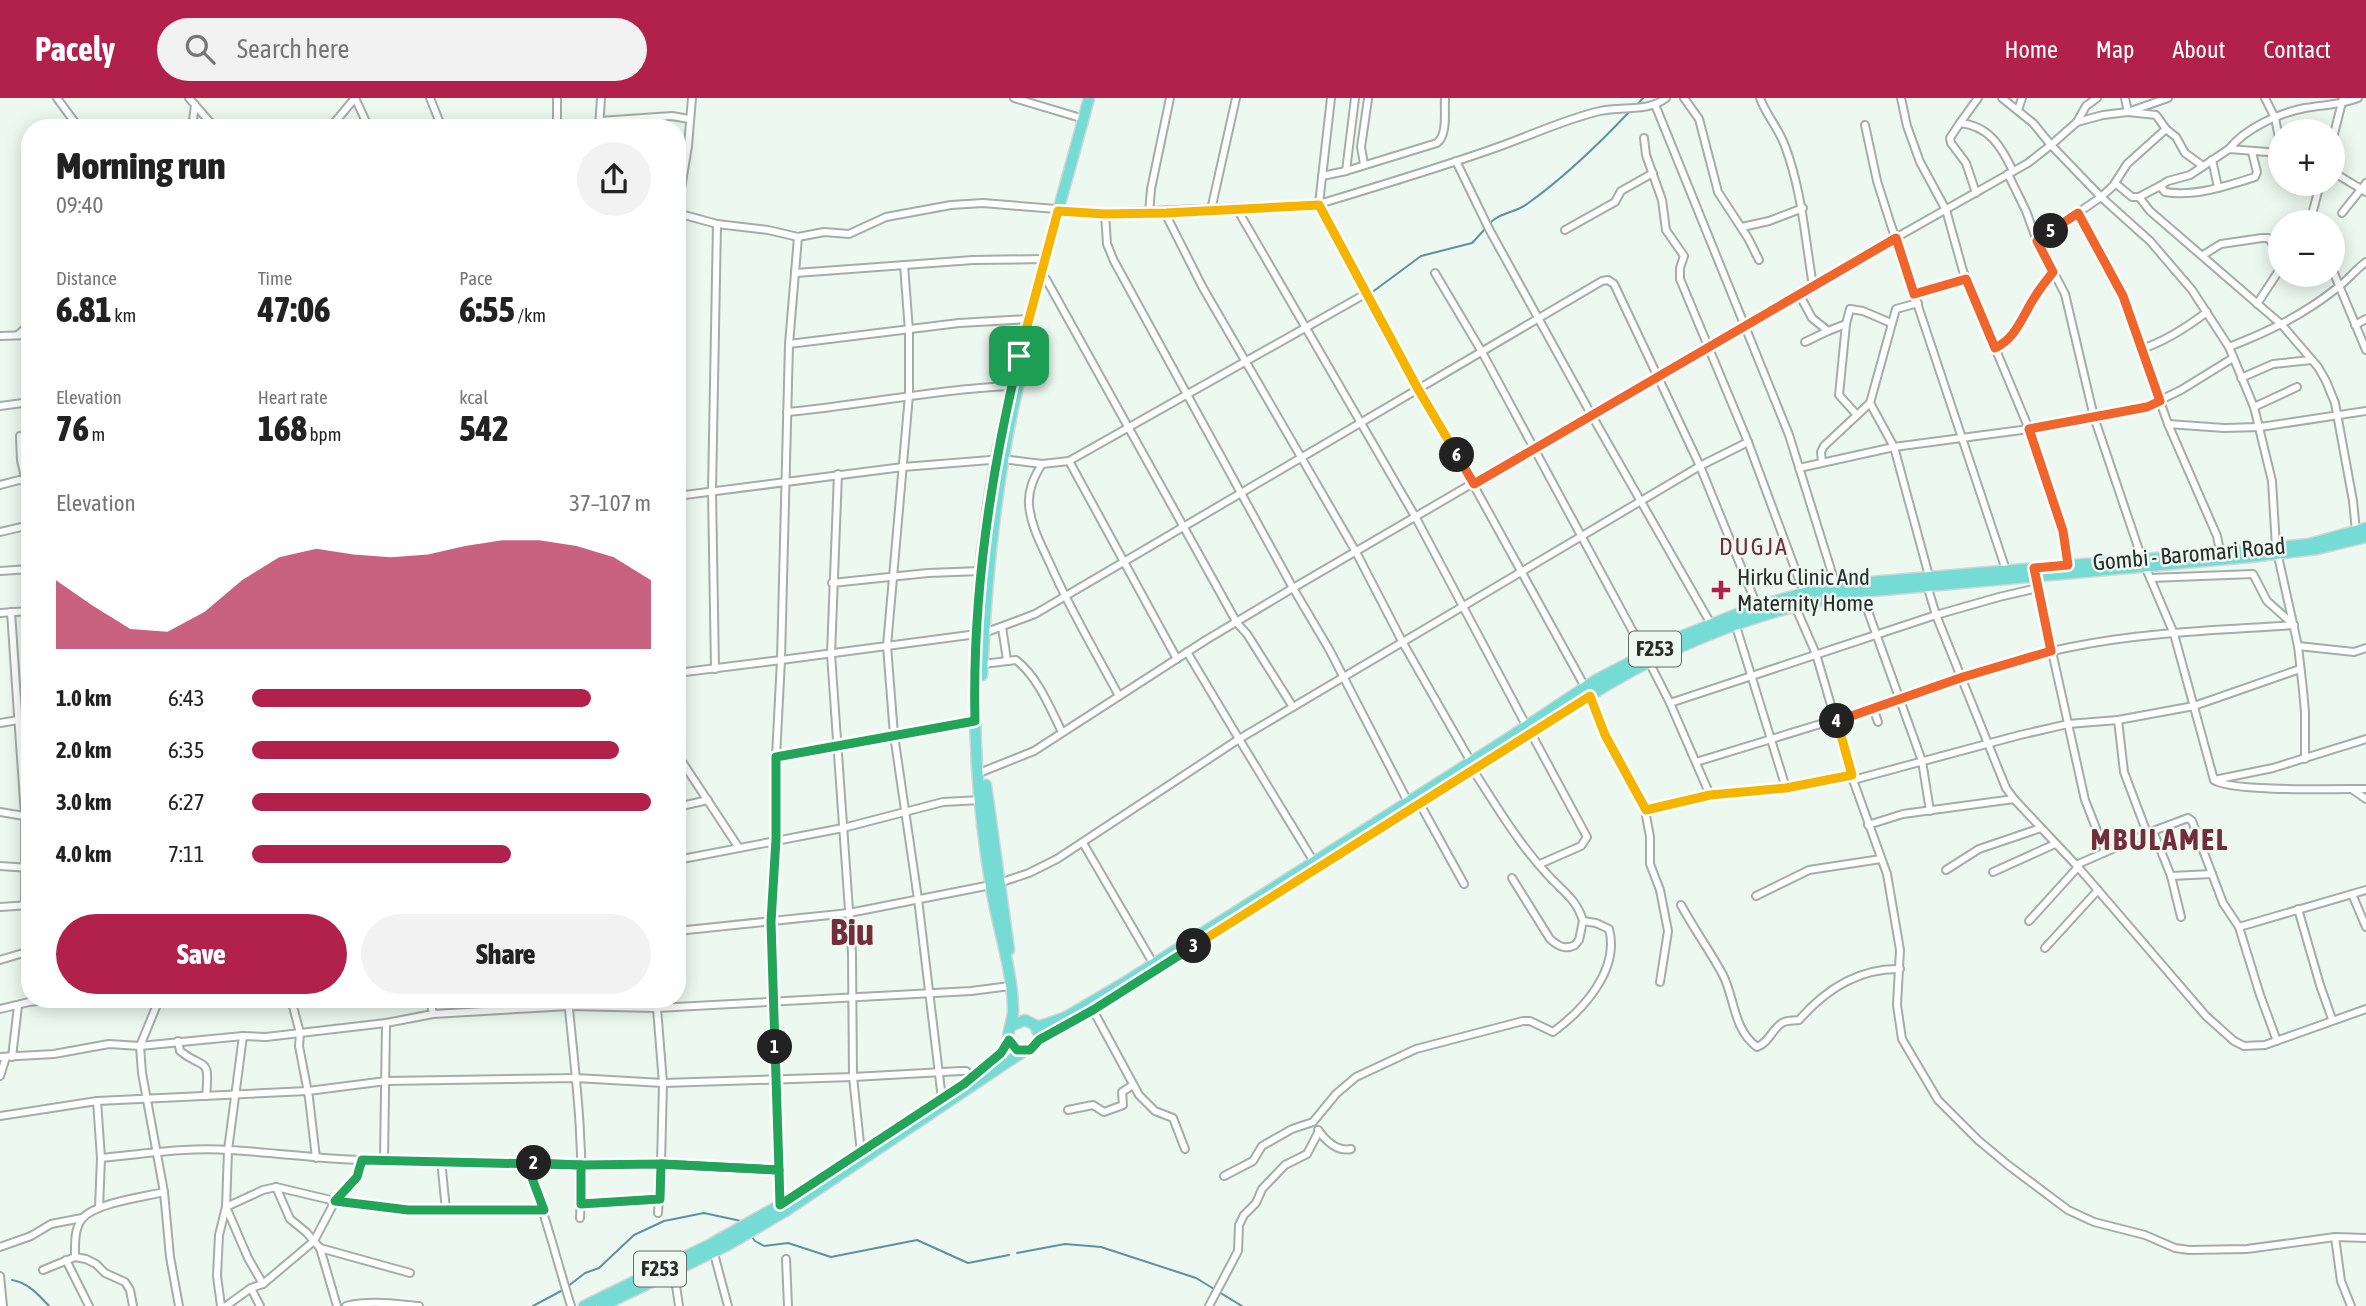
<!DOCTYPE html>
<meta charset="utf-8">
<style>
:root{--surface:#fff;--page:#f2f2f2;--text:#222;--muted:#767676;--accent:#b2214b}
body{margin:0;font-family:"Asap Condensed",sans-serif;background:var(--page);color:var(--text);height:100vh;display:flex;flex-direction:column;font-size:26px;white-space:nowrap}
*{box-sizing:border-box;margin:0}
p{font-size:23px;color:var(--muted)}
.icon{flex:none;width:38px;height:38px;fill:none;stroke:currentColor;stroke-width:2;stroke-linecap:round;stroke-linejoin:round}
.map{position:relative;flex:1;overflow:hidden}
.side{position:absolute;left:21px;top:21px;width:665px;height:889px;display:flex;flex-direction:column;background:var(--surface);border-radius:28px;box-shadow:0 4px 18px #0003}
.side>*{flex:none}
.controls{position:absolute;left:2268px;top:21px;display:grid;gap:14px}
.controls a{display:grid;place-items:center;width:77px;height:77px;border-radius:50%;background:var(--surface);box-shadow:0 4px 18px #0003;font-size:35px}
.pin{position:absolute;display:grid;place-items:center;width:60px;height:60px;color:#fff;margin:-30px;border-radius:14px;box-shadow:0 4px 10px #0006}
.km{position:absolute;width:35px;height:35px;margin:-18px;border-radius:50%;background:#222;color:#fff;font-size:19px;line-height:35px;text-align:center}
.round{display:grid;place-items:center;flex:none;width:74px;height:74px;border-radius:37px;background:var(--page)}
.head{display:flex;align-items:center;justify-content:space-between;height:119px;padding:0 35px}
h1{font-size:38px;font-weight:800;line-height:52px}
.metrics{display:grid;grid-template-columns:repeat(3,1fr);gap:10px;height:119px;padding:7px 35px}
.metrics div{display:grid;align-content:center}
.metrics b{font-size:35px;font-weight:800}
.metrics small{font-size:19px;font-weight:400}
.metrics p{font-size:19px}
.chart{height:196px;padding:14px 35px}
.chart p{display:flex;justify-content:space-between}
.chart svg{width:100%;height:126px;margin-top:7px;fill:var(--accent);opacity:.7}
.cta{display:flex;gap:14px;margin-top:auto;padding:14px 35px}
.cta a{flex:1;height:80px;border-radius:42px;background:var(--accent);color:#fff;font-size:28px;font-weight:800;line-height:80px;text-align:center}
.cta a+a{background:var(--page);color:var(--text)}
ul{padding:0 35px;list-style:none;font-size:23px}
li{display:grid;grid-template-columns:112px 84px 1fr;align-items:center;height:52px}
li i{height:18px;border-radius:9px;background:var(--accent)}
header{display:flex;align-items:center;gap:42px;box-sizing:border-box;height:98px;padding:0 35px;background:var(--accent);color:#fff}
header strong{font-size:33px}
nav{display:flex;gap:38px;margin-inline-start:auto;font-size:24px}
.search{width:490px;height:63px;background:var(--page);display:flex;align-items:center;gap:18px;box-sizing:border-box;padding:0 24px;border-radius:38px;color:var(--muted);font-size:26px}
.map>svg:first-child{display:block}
</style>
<header>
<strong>Pacely</strong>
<div class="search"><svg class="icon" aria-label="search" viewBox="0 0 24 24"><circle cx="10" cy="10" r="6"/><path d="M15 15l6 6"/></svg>Search here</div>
<nav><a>Home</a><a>Map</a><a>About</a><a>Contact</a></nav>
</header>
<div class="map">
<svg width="2366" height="1208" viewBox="0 0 2366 1208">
<rect width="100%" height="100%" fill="#ecf8f0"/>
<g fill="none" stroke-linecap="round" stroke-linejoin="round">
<g stroke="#5e92a0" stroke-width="2">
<polyline points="1637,7 1643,0"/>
<path d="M1489,126c11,-12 26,-11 38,-20 38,-27 71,-59 103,-93"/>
<polyline points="1371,195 1421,158 1472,145 1485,131"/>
<polyline points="752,1139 755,1143 764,1148 788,1145 831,1159 917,1142 968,1165 1009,1157"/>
<polyline points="1017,1155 1065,1146 1101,1149 1196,1180 1242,1208"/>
<path d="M12,1182c15,2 27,15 37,26"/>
<polyline points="567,1189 585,1175 599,1170 634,1137 664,1123 704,1115 741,1123"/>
<polyline points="533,1208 563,1192"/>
</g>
<g stroke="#a2aea7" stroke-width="10">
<g id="street">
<polyline points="57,0 79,30"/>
<polyline points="189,0 215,30"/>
<polyline points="355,0 369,30"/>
<polyline points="430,0 442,30"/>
<polyline points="557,0 557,30"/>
<polyline points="1014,0 1084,21"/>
<path d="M1331,0l-12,106c60,-18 120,-36 179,-57 34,-12 67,-28 102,-36 22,-5 49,1 66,-13"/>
<polyline points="1684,0 1699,21 1718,94 1748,140 1759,162"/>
<path d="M1760,0c6,17 18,29 25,48 17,45 20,92 28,140"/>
<polyline points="1901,0 1907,28 1920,64 1946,112 1963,173 2029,331 2063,433 2068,467"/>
<path d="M1978,0l-18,25c29,3 41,23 53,48"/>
<polyline points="2002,0 2033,25 2051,47 2077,24 2103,17 2128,14 2168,0"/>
<polyline points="2125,0 2128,14"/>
<polyline points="2265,0 2275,20 2280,45"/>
<polyline points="1656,9 1789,337 1836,488"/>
<polyline points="2018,12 2022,0"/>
<polyline points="600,23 672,18 689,21"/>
<polyline points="2077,24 2086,8 2097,0"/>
<polyline points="1960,25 1950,40 1951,45 1966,65 1976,95"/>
<polyline points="1865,27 1877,83 1890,124 2006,472"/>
<polyline points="192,30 195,7"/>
<polyline points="330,30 355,0"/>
<polyline points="599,30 601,0"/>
<polyline points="2166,31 2176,39 2185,55 2203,68"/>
<polyline points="1644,40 1646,57 1662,102 1666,132 1684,158 1680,170 1680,181 1748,344 1804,495"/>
<polyline points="2333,40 2343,0"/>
<path d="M2229,51c17,-21 50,-36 76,-41 18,-3 35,-3 53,-10"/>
<path d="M2252,54l5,20 -2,5c-28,9 -61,20 -90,15l-5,-6 -21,11 11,14 132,114 36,42 8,14 9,22 18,98 3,30"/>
<polyline points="2212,62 2218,89"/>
<polyline points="1456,63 1489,131 1591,316 1711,526"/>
<polyline points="1364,66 1361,49 1368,1"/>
<polyline points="1346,73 1355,0"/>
<polyline points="2333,74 2366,94"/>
<path d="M2008,76l18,37 11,30 28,53 29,123 48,142 32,75 40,146c14,12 127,9 152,9"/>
<path d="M1322,78l24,-5 91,-28c11,-9 7,-31 8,-45"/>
<polyline points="2115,85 2132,99 2139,99"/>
<polyline points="2160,88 2168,83 2190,77 2229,51 2280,55"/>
<polyline points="1237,111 1416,420 1527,629"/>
<polyline points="1211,112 1236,0"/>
<polyline points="677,115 717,126 768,132 798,139 824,134 849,136 886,119 951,107 983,105 1105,115 1319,106 1418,291 1473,386 1590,598 1605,637 1645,712 1650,739 1650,766 1660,792 1668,833 1660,884"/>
<polyline points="677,115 688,48 692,0"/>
<polyline points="1105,115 1107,146 1114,163 1293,490 1329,551 1408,704"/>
<polyline points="1149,115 1151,91 1170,0"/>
<polyline points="1165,115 1203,190 1356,454 1403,545 1471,664"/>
<polyline points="2079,115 2123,198 2168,326 2217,438 2221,458"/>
<polyline points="2342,115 2366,85"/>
<polyline points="2310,124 2320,86"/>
<polyline points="1742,129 1769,123 1803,110"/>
<polyline points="1565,132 1615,104 1621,93 1653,75"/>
<polyline points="2037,143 2101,99 2113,88 2127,66 2166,31 2156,17 2128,14"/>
<polyline points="2203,157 2221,146 2262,140 2268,140 2280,155"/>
<polyline points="904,167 909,233 909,297 887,548 894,637 918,801 942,1001"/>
<polyline points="2333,173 2366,252"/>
<polyline points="796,175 973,162 1045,161"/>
<polyline points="1435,175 1482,254 1645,556 1670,605 1710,697"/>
<polyline points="1046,181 1237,525 1247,536 1293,609 1239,641 1187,554"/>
<polyline points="1799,196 1812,220 1828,233 1846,226 1850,211 1863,213 1891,225"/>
<polyline points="1915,196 1966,181"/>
<polyline points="2257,206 2280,171"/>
<polyline points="1846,226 1839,297 1857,317"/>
<polyline points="2355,227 2366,221"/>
<polyline points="18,237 30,226"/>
<polyline points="0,238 30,237"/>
<polyline points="1805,244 1828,233"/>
<polyline points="789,246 959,225 1029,221"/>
<path d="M2229,249c41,-16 74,-32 108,-59 11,-8 18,-18 29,-26"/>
<path d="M1995,250c22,-10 28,-34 40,-53 6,-8 12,-15 18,-22"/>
<path d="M2141,251c24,-7 46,-22 66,-37"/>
<polyline points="2241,280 2273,266 2311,262"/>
<polyline points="1870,305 1894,349 1929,478 1927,487 1936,517 2006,690 2014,701 2078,769 2206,918 2234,943 2244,948 2265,947 2366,911"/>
<polyline points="0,308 30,304"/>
<polyline points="2254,309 2297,289"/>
<path d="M787,314c76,-7 149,-23 224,-26"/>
<polyline points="2168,326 2224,330 2260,329 2366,313"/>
<polyline points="20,338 21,362 26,383"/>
<polyline points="1069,363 1177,561"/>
<polyline points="1822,364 1821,354 1824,348 1870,305 1896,211 1918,205"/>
<path d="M1042,366c-8,13 -14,25 -13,41 2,22 13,41 22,61 20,45 45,87 68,130"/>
<polyline points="1799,370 1894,349 2029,331 2146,309 2181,292 2233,260"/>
<polyline points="838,376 831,556 852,855 853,979 861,1055"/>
<polyline points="0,387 19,382 29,383"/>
<polyline points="677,398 903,369 1003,361 1042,366 1069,363 1367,195"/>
<polyline points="0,434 30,427"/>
<polyline points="0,473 30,471"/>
<polyline points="2035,477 2085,702 2105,753"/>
<polyline points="2150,480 2253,476 2267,503 2294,527"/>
<polyline points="832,485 928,475 981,473"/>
<polyline points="1861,494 1922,663 1930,713"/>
<polyline points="1795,508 1816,556 1853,682 1887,776 1900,852 1897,907 1902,941 1938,1002 1978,1042 2008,1067 2068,1112 2094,1124 2145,1137 2175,1150 2189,1152 2247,1151 2335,1139 2366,1140"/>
<polyline points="11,514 25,718 25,807 30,834"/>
<polyline points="0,515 30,513"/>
<polyline points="1735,525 1786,690"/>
<polyline points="1002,529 1007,562"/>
<polyline points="984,535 1035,516 1602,183 1608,182 1614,186 1700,368 1757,508"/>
<polyline points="2298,548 2354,554 2366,550"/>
<path d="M983,566l33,-4c22,17 34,48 46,72"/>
<polyline points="715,571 712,393 717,126"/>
<polyline points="677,575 781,562 789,246 798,139"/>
<polyline points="1670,605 1936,517 1999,499 2038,490"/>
<polyline points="1293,609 1700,368 1748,344"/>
<polyline points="2118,622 2124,674 2147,735"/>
<path d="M1878,624l-5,-14c64,-23 131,-48 198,-61 72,-15 150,-17 223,-22"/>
<polyline points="0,625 30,620"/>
<polyline points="1531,635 1587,739 1581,748 1540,766"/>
<polyline points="677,656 739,750"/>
<polyline points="776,659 975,623"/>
<polyline points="1696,664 1873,610"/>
<path d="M1473,672c23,35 45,73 74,104 14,16 30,25 36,47"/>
<polyline points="979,675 1034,653 1206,542 1293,490 1837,173 2028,65 2051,47 2101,99 2150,143 2192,192 2229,249 2254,309 2272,383 2276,449 2298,548 2303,592 2305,614 2305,661"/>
<polyline points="1853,682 2020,637 2068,626 2118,622 2194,608 2300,571"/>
<polyline points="2214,682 2273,670 2366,641"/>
<polyline points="2353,692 2366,701"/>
<polyline points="1420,706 1464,786"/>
<polyline points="677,709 708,702"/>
<polyline points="1645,712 1710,697 1786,690 1851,677"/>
<polyline points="0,714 30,719"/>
<polyline points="1868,727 1903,716 2014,701"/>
<polyline points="1083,745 1153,865"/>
<polyline points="677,762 843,730 943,704 981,702"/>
<polyline points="2076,767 2151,734"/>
<polyline points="0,768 30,770"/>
<polyline points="1946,772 1979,751 2041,730"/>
<polyline points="1993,774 2055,746"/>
<polyline points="2171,778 2212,776"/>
<polyline points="999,785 1029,775 1057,761 1239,641 1314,764"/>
<polyline points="2352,796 2366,829"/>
<polyline points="1756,798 1809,772 1881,761"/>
<path d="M1681,807c13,24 29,46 42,70 12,24 10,54 34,72 12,-4 15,-18 25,-24 5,-3 11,-2 17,-3 27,-31 59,-52 101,-51"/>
<polyline points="0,809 30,807"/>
<polyline points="2298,811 2320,887 2332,921"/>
<polyline points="2181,819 2171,778 2153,733 2188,720 2192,723 2223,805 2239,829 2260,897 2277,943"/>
<polyline points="2029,823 2078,769"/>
<polyline points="2239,829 2366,792"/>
<polyline points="677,833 849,815 991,787"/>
<polyline points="2045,850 2098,792"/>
<polyline points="0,862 30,853"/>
<polyline points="157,901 156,909 140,948 142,975 164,1094 170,1159 179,1208"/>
<polyline points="291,901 300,935 299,948 309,1000 316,1060"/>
<polyline points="430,901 433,916"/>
<path d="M568,901c7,73 17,146 12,219"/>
<polyline points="0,911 29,904 55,901"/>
<polyline points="1093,912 1139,997 1155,1013 1173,1020 1185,1051"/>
<path d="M178,943l2,10c25,20 30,4 26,45"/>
<polyline points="0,959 54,956 109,946 140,948 243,938 266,939 386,925 433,916 569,908 657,910 656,901"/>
<polyline points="12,959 18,908"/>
<polyline points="0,978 6,959"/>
<polyline points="97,1003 101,1060 99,1110"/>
<polyline points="1068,1012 1093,1007 1104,1014 1123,1007 1122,994 1133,987"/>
<polyline points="0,1018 97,1003 308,993 386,983 576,980 663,985 657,910 971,893 1010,888"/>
<path d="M1318,1032c8,11 19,22 33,19"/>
<path d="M101,1060c42,-4 86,-11 128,-8 44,2 88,9 133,10 99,1 199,5 299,4l-3,49"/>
<polyline points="384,1061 386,925"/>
<polyline points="441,1062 446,1112"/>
<path d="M526,1064c18,47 30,96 45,144"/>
<polyline points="779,1072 661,1066 663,985 853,979 961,973 966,973 973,979"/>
<path d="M1224,1078l29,-15 9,-15 30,-17 21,-7 23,-28 20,-17 60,-28 107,-28h7l23,11c30,-22 67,-62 56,-103l-13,-6 -13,-2 -4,19 -4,5c-10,5 -17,1 -25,-6l-38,-61"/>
<polyline points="276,1089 290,1121 306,1134 320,1150 410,1175"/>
<polyline points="581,1106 660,1101"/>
<polyline points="780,1107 771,824 776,742 776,659 781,562 977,536"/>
<polyline points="226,1109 263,1092 276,1089 335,1103 408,1112 544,1112"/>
<polyline points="226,1109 248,1160 263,1186"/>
<polyline points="2335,1139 2341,1183 2351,1208"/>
<polyline points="0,1149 31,1138 51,1126 82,1120"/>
<polyline points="320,1150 337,1208"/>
<polyline points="713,1152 728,1208"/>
<path d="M75,1159c0,-12 -1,-28 7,-38 12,-16 62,-22 82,-27"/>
<polyline points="786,1161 788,1208"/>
<polyline points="66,1162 89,1208"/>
<polyline points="43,1172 75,1159 86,1161 96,1166 105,1175 125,1184 130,1192 133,1208"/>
<polyline points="674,1174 679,1208"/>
<polyline points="0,1178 3,1208"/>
<polyline points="251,1190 263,1186 314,1143 335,1103 357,1079 362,1062"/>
<polyline points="221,1208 217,1178 219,1137 226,1109 228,1052 243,938"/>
<polyline points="226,1208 251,1190 260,1208"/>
<path d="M346,1208c25,-6 49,-2 73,0"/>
<polyline points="1209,1208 1238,1153 1239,1127 1244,1117 1256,1105 1262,1091 1285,1067 1307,1056 1319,1033"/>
</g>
</g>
<g stroke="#d4d5d5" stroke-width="13">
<g id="primary">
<path d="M982,577c4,-99 14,-197 37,-293"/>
<polyline points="986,687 1009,852"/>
<path d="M1013,927l12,-5 10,5 4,10c-3,20 -25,21 -31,2 1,-11 6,-19 5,-30 -1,-38 -16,-82 -22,-120 -10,-60 -16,-123 -16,-184 -1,-92 8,-188 28,-278 24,-110 57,-218 86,-327"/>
<polyline points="1037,929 1064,920 1127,883 1507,641 1596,582 1675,541 1757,508 1804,495 1859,485 2251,452 2309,446 2366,430"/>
<path d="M1039,942l54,-30 509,-322c82,-49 164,-79 259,-96l389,-35 67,-8 49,-12"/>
<polyline points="584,1208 711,1146 780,1107 964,986 1001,955 1009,942"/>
<polyline points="602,1208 728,1147 784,1114 1024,953"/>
</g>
</g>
<use href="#street" stroke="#fff" stroke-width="6"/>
<use href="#primary" stroke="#75dbd5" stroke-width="10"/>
</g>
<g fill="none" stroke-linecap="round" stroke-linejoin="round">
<g stroke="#fff" stroke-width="14">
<path id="split-1" d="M775,949l-4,-125 5,-83v-82l199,-36c-3,-124 15,-246 44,-365"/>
</g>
<g stroke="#fff" stroke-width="14">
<polyline id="split-2" points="534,1065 526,1064 544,1112 408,1112 335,1103 357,1079 362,1062 581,1067 661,1066 779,1072 775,949"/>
</g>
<g stroke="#fff" stroke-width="14">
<polyline id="split-3" points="534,1065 581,1067 581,1106 660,1101 661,1066 779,1072 780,1107 964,986 1001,955 1009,942 1017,952 1030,952 1039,942 1093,912 1194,848"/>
</g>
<g stroke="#fff" stroke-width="14">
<polyline id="split-4" points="1194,848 1590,598 1605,637 1646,712 1710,697 1786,690 1852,677 1837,623"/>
</g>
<g stroke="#fff" stroke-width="14">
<polyline id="split-5" points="1837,623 1963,579 2051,553 2034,470 2068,467 2063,433 2029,331 2147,309 2160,303 2123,198 2078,115 2051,133"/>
</g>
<g stroke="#fff" stroke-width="14">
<path id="split-6" d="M1457,357l17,29 422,-246 18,56 52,-15 29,69c22,-10 28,-34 41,-53 5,-8 11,-15 17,-23l-16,-31 14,-10"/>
</g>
<g stroke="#fff" stroke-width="14">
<polyline id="split-7" points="1019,258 1058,113 1105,116 1166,115 1319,107 1418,291 1457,357"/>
</g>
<use href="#split-1" stroke="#22a559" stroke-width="9"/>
<use href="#split-2" stroke="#22a559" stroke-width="9"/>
<use href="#split-3" stroke="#22a559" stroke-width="9"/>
<use href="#split-4" stroke="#f5b400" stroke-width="9"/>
<use href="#split-5" stroke="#f0652b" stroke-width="9"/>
<use href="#split-6" stroke="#f0652b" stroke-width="9"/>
<use href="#split-7" stroke="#f5b400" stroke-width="9"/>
</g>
<path fill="#b2214b" stroke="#ecf8f0" stroke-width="2.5" d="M1717.5 481.5h7v7h7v7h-7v7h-7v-7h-7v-7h7z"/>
<g text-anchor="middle" stroke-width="5" stroke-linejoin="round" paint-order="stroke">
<g fill="#ecf8f0" stroke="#646a66" stroke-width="2">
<rect x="1629" y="533.5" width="52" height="35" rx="5"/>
<rect x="634" y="1153.5" width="52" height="35" rx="5"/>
</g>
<g font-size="21" font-weight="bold" fill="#292d2b">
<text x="1655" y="558">F253</text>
<text x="660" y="1178">F253</text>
</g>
<g font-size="23" fill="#292d2b" stroke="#ecf8f0">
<text transform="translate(2189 456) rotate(-5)" y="8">Gombi - Baromari Road</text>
</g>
<g font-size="23" fill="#292d2b" stroke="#ecf8f0" text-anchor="start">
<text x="1737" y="487">Hirku Clinic And<tspan x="1737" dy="26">Maternity Home</tspan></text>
</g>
<g font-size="24" letter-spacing="2" fill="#732d3b" stroke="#ecf8f0">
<text x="1754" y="457">DUGJA</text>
</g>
<g font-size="30" font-weight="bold" letter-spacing="2" fill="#732d3b" stroke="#ecf8f0">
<text x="2160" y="752">MBULAMEL</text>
</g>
<g font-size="37" font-weight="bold" fill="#732d3b" stroke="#ecf8f0">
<text x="852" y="847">Biu</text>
</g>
</g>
</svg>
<div class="controls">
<a>+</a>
<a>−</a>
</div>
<div class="pin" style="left:1019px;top:258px;background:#1e9e55"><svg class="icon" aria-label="arrive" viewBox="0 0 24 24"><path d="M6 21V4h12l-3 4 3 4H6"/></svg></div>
<b class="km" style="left:775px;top:949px">1</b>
<b class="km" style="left:534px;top:1065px">2</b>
<b class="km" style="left:1194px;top:848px">3</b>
<b class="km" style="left:1837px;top:623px">4</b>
<b class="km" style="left:2051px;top:133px">5</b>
<b class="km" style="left:1457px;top:357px">6</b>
<section class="side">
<div class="head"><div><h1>Morning run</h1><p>09:40</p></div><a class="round"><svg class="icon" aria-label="share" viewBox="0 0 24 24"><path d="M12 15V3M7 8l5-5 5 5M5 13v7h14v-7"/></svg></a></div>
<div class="metrics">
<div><p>Distance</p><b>6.81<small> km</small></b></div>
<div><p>Time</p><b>47:06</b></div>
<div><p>Pace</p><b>6:55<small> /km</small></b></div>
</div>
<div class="metrics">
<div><p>Elevation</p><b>76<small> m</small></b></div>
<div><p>Heart rate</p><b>168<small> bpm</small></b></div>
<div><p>kcal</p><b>542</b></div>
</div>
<div class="chart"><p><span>Elevation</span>37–107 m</p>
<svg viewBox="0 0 160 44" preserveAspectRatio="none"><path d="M0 44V20L10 29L20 37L30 38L40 31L50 20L60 12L70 9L80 11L90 12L100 11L110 8L120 6L130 6L140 8L150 12L160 20V44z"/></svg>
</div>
<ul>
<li><b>1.0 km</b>6:43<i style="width:85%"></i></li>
<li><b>2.0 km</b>6:35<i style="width:92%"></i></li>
<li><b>3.0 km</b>6:27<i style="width:100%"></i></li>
<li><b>4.0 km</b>7:11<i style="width:65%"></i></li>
</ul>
<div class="cta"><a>Save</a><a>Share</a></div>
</section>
</div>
